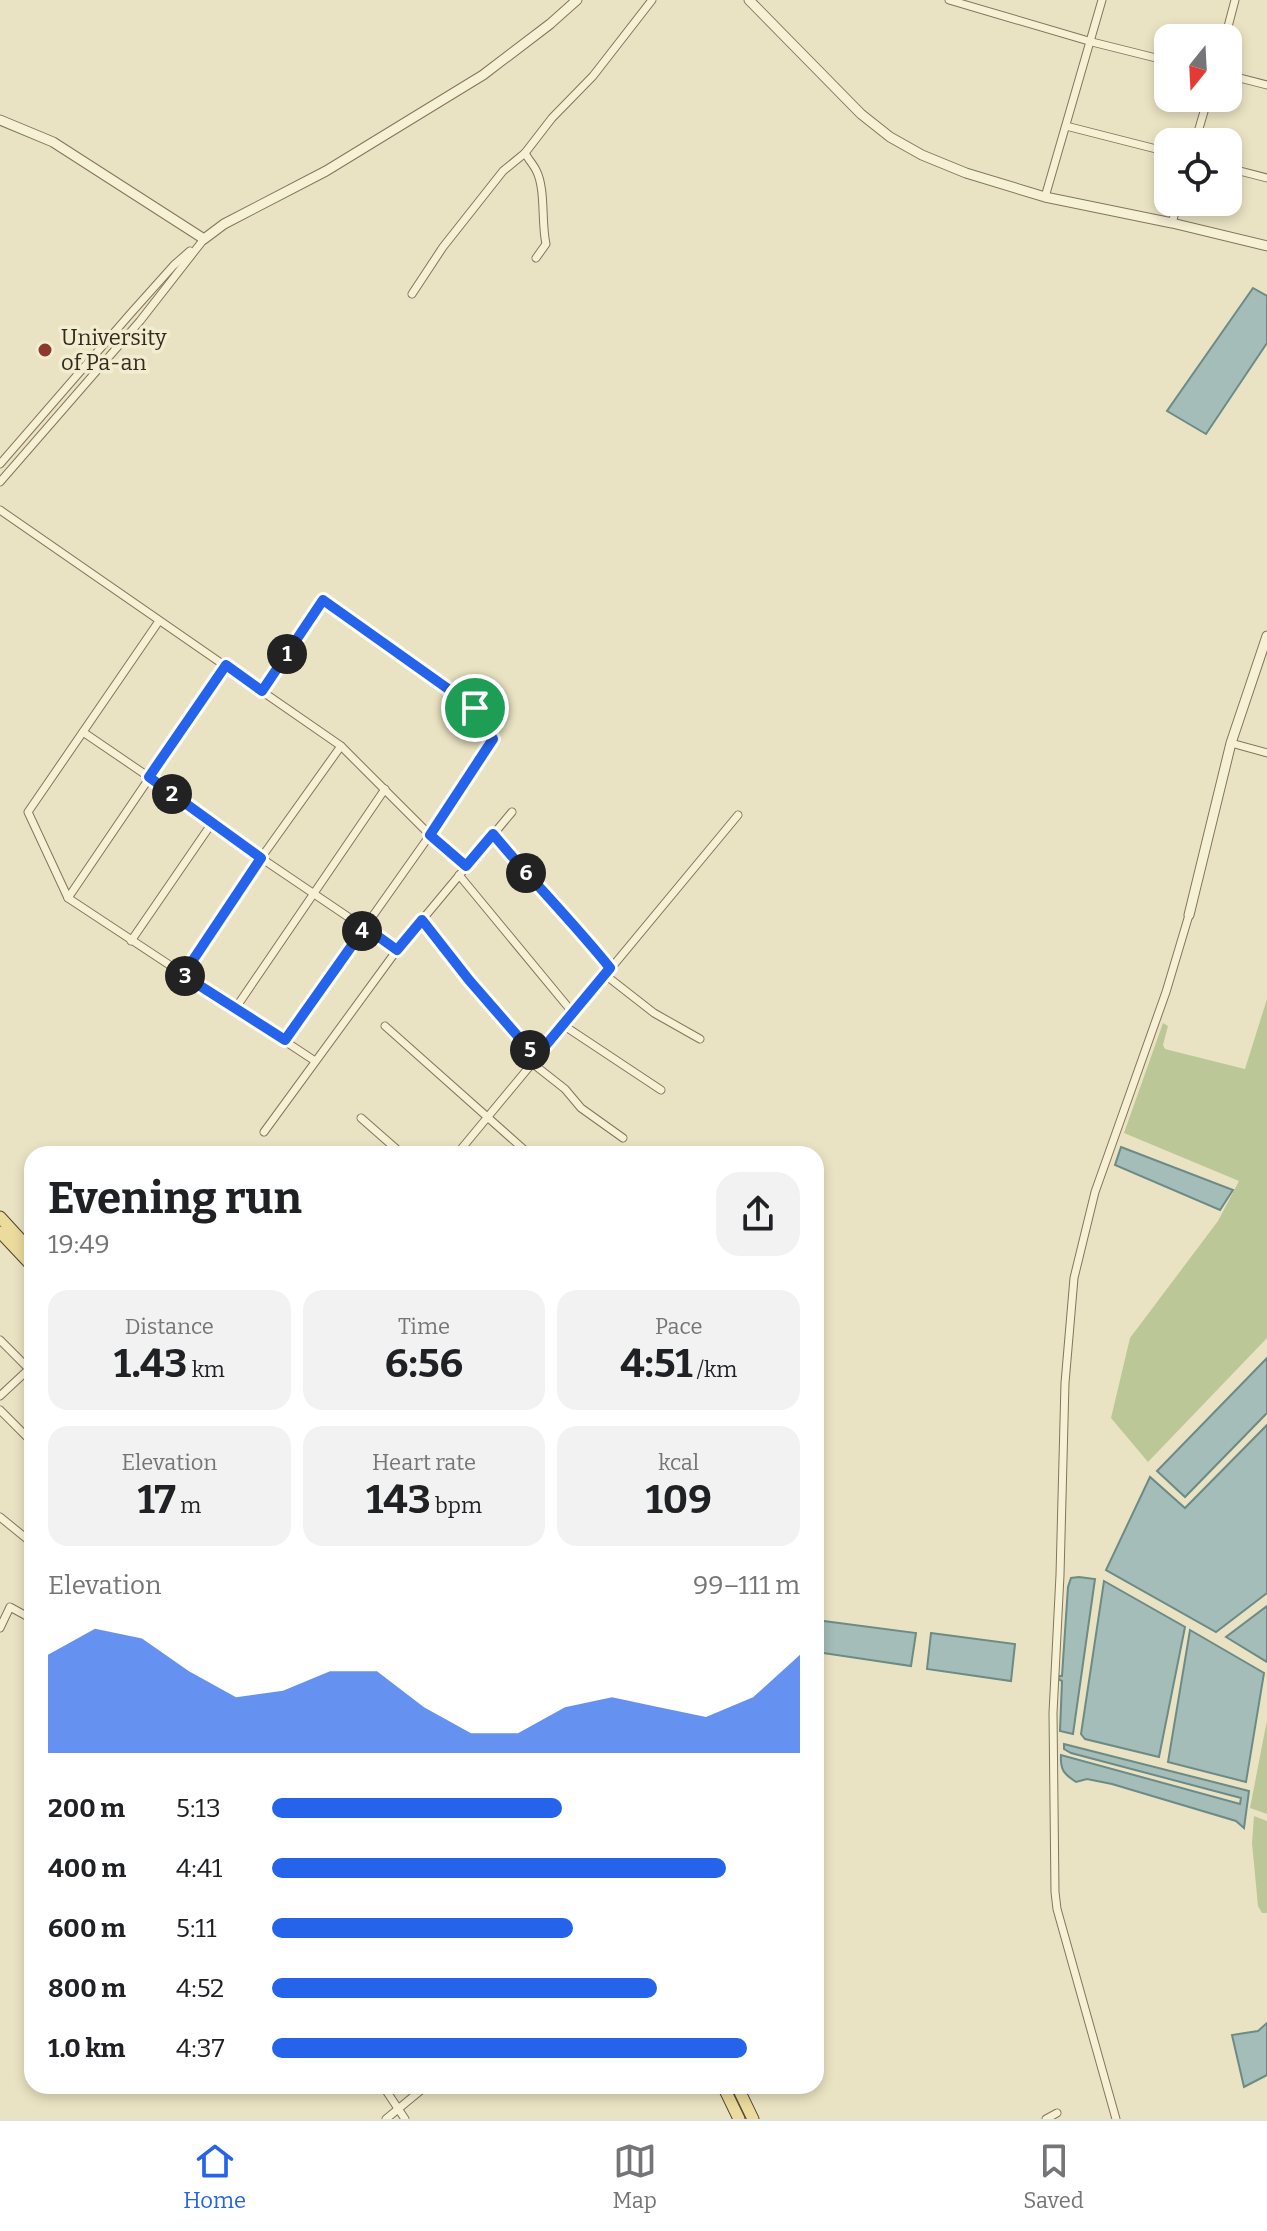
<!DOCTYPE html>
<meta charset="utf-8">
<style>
:root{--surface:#fff;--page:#f2f2f2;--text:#202124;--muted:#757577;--line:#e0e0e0;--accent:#2563eb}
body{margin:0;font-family:Bitter,serif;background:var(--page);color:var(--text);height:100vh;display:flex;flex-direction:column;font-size:30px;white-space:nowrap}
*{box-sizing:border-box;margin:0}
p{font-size:26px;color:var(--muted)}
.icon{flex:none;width:44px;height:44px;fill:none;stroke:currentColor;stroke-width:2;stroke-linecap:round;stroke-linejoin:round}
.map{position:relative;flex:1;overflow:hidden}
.side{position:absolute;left:24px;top:1146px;width:800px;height:948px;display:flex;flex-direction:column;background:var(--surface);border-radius:24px;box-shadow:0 4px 12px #0003}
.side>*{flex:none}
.needle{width:52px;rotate:198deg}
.controls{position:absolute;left:1154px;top:24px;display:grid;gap:16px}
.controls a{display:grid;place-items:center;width:88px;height:88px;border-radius:16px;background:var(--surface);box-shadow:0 4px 12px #0003;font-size:40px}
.pin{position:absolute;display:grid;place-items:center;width:68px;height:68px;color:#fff;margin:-34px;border:4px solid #fff;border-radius:50%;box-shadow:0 2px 8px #0007}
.km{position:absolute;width:40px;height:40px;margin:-20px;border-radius:50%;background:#222;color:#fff;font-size:22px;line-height:40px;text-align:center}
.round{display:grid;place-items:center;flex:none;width:84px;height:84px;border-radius:24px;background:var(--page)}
.headline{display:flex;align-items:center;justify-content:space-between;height:136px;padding:0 24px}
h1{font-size:44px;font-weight:700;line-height:60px}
.figures{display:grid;grid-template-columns:repeat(3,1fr);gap:12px;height:136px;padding:8px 24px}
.figures div{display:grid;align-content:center;border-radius:20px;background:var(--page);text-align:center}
.figures b{font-size:40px;font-weight:700}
.figures small{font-size:22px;font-weight:400}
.figures p{font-size:22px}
.chart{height:224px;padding:16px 24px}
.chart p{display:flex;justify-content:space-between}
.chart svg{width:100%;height:144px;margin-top:8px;fill:var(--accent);opacity:.7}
ul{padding:0 24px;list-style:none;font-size:26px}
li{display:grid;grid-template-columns:128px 96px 1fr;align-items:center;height:60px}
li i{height:20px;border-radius:10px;background:var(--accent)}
.dock{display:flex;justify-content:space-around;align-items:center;height:112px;border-top:2px solid var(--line);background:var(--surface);font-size:22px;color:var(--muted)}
.dock a{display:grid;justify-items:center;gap:4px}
.dock .current{color:var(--accent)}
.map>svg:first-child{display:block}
</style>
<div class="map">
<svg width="1267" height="2119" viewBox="0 0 1267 2119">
<rect width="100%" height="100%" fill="#eae3c3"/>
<g fill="#bcc797">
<polygon points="1267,999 1267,1338 1148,1462 1111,1418 1130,1338 1218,1221 1239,1181 1124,1133 1163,1023 1168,1026 1163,1045 1165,1049 1245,1069"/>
<polygon points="1267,1720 1267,1814 1250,1808"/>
<polygon points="1254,1816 1267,1821 1267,1913 1262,1913 1258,1906 1252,1843"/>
</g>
<g fill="#a4bdb9" stroke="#6c8b86" stroke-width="2">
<polygon points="1253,288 1267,296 1267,343 1206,434 1167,411"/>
<polygon points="1121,1147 1233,1190 1220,1210 1115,1165"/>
<polygon points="1267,1358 1267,1413 1185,1497 1157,1471"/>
<polygon points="1267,1425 1267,1593 1216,1632 1106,1570 1150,1477 1185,1508"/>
<polygon points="1079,1577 1095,1579 1073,1734 1060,1731 1062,1681 1058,1679 1059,1676 1062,1676 1068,1587 1071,1578"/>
<polygon points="1104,1581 1185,1627 1159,1757 1085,1739 1081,1734"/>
<polygon points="1267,1606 1267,1662 1226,1637"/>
<polygon points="816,1620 916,1633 911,1666 816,1652"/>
<polygon points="1190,1630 1264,1673 1246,1782 1168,1762"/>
<polygon points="931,1633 1015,1644 1011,1681 927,1669"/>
<path d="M1064,1744l185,47 -5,37 -8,-7 -124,-37 -25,-5 -11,3c-12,-8 -16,-12 -15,-27l179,49 1,-6 -170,-45 -7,-4z"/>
<polygon points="1267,2023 1267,2075 1244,2087 1232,2035 1258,2031"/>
</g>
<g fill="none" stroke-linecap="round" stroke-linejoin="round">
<g stroke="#83755b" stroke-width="9">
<g id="minor">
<polyline points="949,0 1092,42 1168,61"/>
<polyline points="1225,38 1235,0"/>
<polyline points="1228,75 1267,85"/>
<polyline points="1066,126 1168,152"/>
<polyline points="1195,142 1208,98"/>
<path d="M525,153c3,6 8,11 11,17 10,19 5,52 10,74l-10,14"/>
<polyline points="1228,168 1267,178"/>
<polyline points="1045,197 1102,0"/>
<polyline points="1172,223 1178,202"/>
<polyline points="412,294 443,247 503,171 525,153 552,118 593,76 652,0"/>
<polyline points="0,464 131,313 174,265 190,251"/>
<polyline points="0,482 140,321 204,239"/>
<polyline points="0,510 341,746 430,835 466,866"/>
<polyline points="159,621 28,812 68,898 315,1061"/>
<polyline points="262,691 323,600 475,708 493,739 430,835 285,1040"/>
<polyline points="83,732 149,777 261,858 397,950"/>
<polyline points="1231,743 1267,753"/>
<path d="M493,834c38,46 80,88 117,134"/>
<polyline points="459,875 573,1013"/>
<polyline points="68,898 226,665"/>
<polyline points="422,920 469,980 536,1057"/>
<polyline points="131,941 212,823"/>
<polyline points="604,974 654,1013 700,1039"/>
<polyline points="183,975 261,858 341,746"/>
<polyline points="235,1009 385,789"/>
<polyline points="563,1025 661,1090"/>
<polyline points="385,1026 529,1154"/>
<polyline points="532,1063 565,1089 581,1108 623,1138"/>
<polyline points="361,1118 402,1154"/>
<polyline points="264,1132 397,950 512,812"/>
<polyline points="457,1154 738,815"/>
<polyline points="0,1340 32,1372"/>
<polyline points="0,1396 30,1368"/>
<polyline points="0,1410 32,1442"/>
<polyline points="0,1517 32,1543"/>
<polyline points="0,1628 10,1607 32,1619"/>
<polyline points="383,2086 405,2119"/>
<polyline points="386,2119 426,2086"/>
<polyline points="1046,2119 1057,2113"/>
<polyline points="1116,2119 1057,1909 1055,1892 1053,1713 1060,1575 1065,1383 1074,1278 1095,1192 1166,992 1189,915"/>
</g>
</g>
<g stroke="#83755b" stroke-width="11">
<g id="tertiary">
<polyline points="749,0 861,114 890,137 922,155 966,173 1045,197 1172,223 1267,246"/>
<polyline points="0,120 53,142 204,239 224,224 326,171 483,75 550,24 577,0"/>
<polyline points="1189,915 1231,743 1267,636"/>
</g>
</g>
<g stroke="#51432f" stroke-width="13">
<g id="primary">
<polyline points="0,1217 32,1252"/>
<polyline points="0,1232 32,1266"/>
<polyline points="723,2086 739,2119"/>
<polyline points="737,2086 753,2119"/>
</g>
</g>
<use href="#minor" stroke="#f6f0d5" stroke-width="7"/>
<use href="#tertiary" stroke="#f6f0d5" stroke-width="9"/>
<use href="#primary" stroke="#ebdb9d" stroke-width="11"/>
</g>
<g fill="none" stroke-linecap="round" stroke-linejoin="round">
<g stroke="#fff" stroke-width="16">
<path id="route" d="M323,600l152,108 18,31 -63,96 36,31 27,-32c38,46 80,88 117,134l-74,89 -67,-77 -47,-60 -25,30 -32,-23 -80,113 -102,-65 78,-117 -112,-81 77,-112 36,26z"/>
</g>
<use href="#route" stroke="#2563eb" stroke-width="10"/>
</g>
<circle fill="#8d392f" stroke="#f2edd1" stroke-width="3" cx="45" cy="350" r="8"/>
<g text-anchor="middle" stroke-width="7" stroke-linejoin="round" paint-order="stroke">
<g font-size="22" fill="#342b1e" stroke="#f2edd1" text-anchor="start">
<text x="61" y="345">University<tspan x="61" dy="25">of Pa-an</tspan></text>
</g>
</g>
</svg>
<div class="controls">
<a><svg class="needle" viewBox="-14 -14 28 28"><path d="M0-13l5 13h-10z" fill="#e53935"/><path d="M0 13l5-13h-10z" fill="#757577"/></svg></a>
<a><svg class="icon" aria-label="locate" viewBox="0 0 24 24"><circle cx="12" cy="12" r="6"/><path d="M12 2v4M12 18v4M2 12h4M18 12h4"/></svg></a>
</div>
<div class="pin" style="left:475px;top:708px;background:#1e9e55"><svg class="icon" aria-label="arrive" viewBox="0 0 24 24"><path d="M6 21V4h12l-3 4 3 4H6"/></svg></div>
<b class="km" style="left:287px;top:654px">1</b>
<b class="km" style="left:172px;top:794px">2</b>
<b class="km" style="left:185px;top:976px">3</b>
<b class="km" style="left:362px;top:931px">4</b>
<b class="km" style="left:530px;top:1050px">5</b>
<b class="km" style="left:526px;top:873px">6</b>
<section class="side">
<div class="headline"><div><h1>Evening run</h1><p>19:49</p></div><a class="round"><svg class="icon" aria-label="share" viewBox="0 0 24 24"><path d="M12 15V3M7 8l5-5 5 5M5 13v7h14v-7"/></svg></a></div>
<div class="figures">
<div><p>Distance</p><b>1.43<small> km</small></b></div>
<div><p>Time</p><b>6:56</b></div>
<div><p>Pace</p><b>4:51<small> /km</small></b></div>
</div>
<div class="figures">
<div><p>Elevation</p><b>17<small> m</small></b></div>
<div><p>Heart rate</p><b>143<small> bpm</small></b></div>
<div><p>kcal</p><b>109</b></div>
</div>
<div class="chart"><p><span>Elevation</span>99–111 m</p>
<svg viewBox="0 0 160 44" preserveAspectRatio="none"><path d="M0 44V14L10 6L20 9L30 19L40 27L50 25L60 19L70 19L80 30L90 38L100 38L110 30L120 27L130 30L140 33L150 27L160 14V44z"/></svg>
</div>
<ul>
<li><b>200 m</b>5:13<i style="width:55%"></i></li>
<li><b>400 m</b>4:41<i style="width:86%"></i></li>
<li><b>600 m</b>5:11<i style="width:57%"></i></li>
<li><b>800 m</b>4:52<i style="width:73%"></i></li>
<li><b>1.0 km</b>4:37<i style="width:90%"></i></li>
</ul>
</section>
</div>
<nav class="dock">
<a class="current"><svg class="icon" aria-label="home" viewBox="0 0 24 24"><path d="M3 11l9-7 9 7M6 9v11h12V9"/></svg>Home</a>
<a><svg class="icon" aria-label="map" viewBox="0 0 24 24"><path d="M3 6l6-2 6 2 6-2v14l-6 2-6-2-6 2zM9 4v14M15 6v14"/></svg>Map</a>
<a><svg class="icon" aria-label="saved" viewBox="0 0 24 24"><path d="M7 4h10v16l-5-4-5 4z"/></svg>Saved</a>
</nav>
